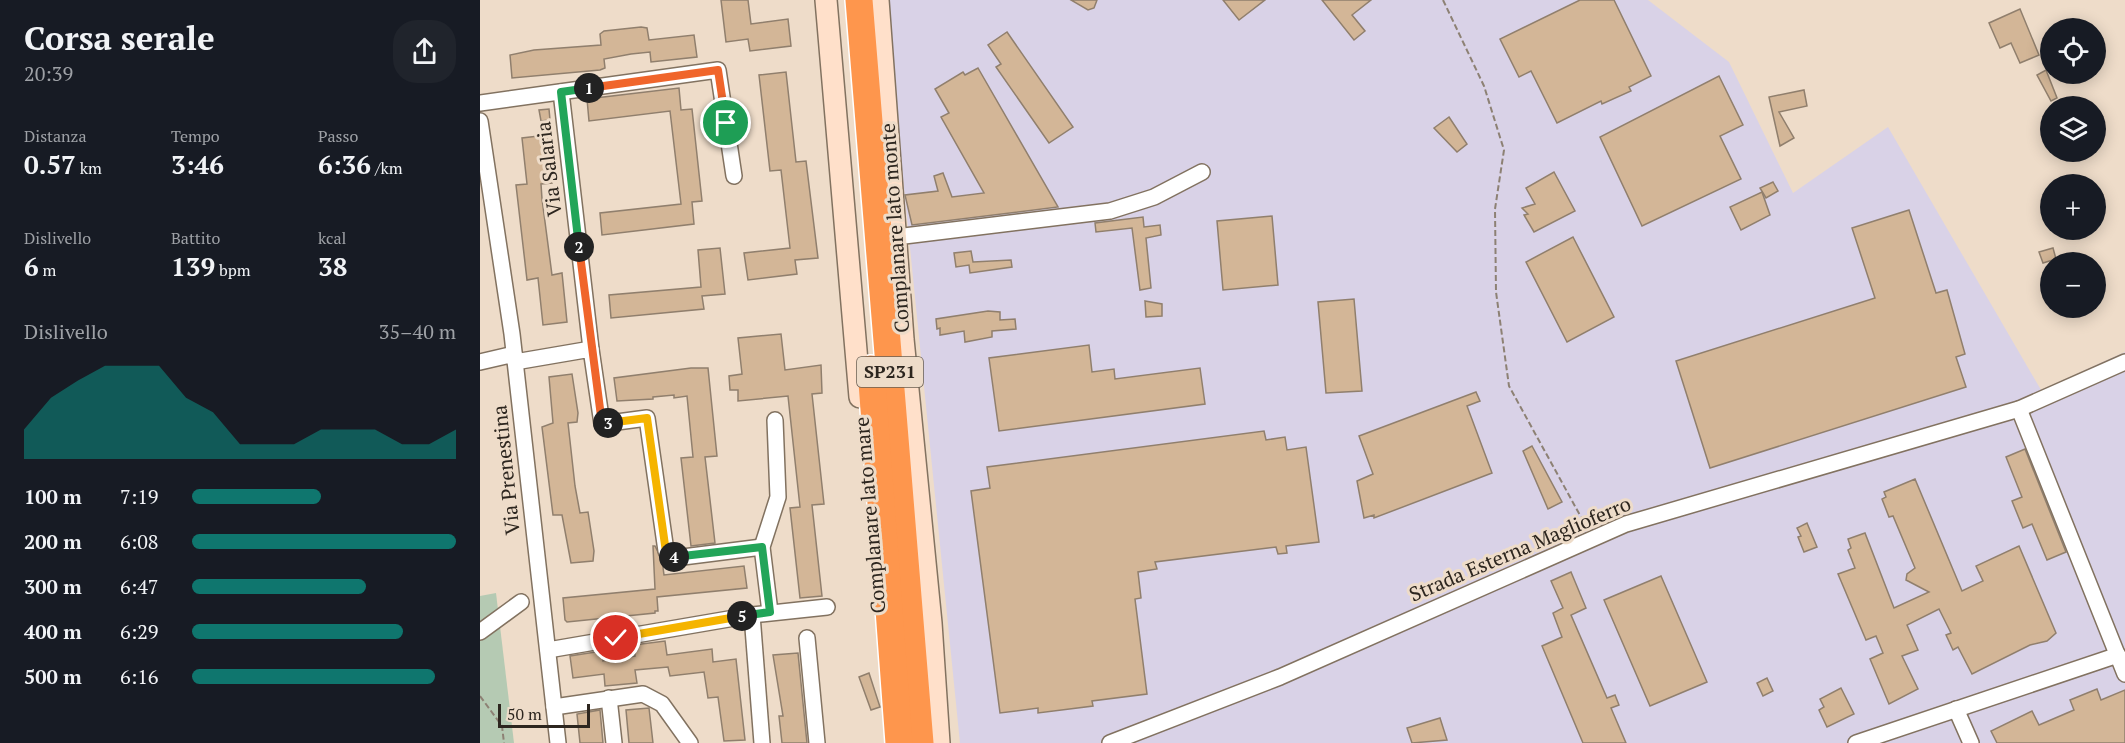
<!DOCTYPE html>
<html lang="it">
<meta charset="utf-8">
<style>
:root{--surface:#171b24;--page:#20242c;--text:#f1f3f6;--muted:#9ea1a6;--accent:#0f766e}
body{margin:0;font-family:"PT Serif",serif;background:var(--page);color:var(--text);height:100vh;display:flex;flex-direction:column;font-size:22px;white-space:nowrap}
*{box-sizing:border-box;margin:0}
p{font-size:20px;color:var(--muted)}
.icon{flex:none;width:33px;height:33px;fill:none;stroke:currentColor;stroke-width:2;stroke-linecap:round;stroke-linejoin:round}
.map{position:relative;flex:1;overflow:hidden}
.panel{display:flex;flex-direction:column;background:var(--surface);width:480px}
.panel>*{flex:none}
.fabs{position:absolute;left:1560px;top:18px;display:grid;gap:12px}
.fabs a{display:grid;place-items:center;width:66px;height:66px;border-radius:50%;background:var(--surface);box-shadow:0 3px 15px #0003;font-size:30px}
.scale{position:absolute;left:18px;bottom:15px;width:92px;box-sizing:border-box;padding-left:6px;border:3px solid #2d261f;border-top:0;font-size:16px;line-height:21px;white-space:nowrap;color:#2d261f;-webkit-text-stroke:4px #eedcc9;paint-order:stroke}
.pin{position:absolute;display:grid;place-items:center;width:51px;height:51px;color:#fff;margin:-26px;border:3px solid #fff;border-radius:50%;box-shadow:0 2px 6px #0007}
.km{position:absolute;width:30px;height:30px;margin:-15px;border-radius:50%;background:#222;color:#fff;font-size:16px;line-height:30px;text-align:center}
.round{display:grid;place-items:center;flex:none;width:63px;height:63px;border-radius:24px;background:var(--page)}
.summary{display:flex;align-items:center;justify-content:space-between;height:102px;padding:0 24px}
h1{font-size:33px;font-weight:800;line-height:45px}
.metrics{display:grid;grid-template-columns:repeat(3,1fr);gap:9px;height:102px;padding:6px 24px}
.metrics div{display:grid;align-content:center}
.metrics b{font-size:26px;font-weight:800}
.metrics small{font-size:16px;font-weight:400}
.metrics p{font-size:16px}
.chart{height:168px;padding:12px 24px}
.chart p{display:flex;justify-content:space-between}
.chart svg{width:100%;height:108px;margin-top:6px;fill:var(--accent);opacity:.7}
ul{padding:0 24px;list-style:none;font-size:20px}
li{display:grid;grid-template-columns:96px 72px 1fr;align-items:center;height:45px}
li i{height:15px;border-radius:8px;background:var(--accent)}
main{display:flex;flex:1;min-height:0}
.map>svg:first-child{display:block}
</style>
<main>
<section class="panel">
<div class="summary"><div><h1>Corsa serale</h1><p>20:39</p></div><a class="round"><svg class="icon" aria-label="share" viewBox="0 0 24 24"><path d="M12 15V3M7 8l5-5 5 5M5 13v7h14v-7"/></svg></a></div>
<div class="metrics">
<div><p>Distanza</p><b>0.57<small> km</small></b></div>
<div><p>Tempo</p><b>3:46</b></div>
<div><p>Passo</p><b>6:36<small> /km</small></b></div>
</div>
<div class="metrics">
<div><p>Dislivello</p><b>6<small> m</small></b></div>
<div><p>Battito</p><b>139<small> bpm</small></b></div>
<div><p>kcal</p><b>38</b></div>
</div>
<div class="chart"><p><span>Dislivello</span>35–40 m</p>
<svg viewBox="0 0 160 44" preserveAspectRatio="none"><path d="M0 44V32L10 19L20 12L30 6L40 6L50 6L60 19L70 25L80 38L90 38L100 38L110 32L120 32L130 32L140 38L150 38L160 32V44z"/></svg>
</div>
<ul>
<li><b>100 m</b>7:19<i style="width:49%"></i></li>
<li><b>200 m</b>6:08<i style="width:100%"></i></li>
<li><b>300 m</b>6:47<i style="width:66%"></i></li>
<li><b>400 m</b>6:29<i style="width:80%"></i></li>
<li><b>500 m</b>6:16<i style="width:92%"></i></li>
</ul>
</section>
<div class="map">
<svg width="1645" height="743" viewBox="0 0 1645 743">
<rect width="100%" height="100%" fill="#eedcc9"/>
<polygon fill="#d9d2e7" points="405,0 1168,0 1249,62 1313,193 1408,127 1561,390 1645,352 1645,743 480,743"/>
<polygon fill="#b5cab3" points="16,593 34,743 0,743 0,596"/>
<g fill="#d3b697" stroke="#907f6d" stroke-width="1.5">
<polygon points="241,0 268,0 271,24 308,19 311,46 270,51 268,39 246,42"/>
<polygon points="591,0 617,0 614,8 608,10"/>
<polygon points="743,0 785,0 759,20"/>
<polygon points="842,0 891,0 872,15 885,31 874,40"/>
<polygon points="1100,0 1134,0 1171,76 1149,87 1151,91 1122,104 1121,101 1077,123 1051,71 1039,77 1020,39"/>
<polygon points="1540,9 1559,55 1540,63 1531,43 1520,48 1509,23"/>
<polygon points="161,27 167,28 169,40 214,35 217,57 171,62 170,52 151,54 124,59 125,68 120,70 32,78 30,55 54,50 121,45 120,34 124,31"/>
<polygon points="527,32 593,127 569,143 516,67 521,64 508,45"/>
<polygon points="498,68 578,207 432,225 425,195 458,191 454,176 463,173 472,197 504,193 461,117 469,113 455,89 483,72 485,75"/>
<polygon points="1566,70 1577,98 1571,101 1557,75"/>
<polygon points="306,72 316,162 326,161 338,258 315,260 317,274 268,280 264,253 310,248 301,170 290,171 279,75"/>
<polygon points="1239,76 1263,125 1240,136 1261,179 1162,226 1120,137"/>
<polygon points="199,88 201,110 212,109 222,201 212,202 214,224 122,235 120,213 201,204 190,111 109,121 107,99"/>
<polygon points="1324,90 1327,106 1299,112 1314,138 1300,146 1289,97"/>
<polygon points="69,109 70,120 61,121 59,110"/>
<polygon points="969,117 987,144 977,152 954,128"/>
<polygon points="67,135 72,183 61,184 62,199 72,275 82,273 87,322 63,325 58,278 47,280 36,185 47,184 42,138"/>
<polygon points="1074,172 1095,211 1054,232 1044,215 1048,214 1042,208 1055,204 1046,188"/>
<polygon points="1293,182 1298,191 1286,198 1280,188"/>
<polygon points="1282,192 1290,215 1261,230 1250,207"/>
<polygon points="1429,210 1456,293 1467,290 1485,354 1476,357 1486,387 1230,468 1196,361 1395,298 1372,228"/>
<polygon points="792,216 798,285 743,290 737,221"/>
<polygon points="663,217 664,227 680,225 681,235 666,238 671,288 660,290 652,228 616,232 615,223"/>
<polygon points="1093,237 1134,317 1087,342 1046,262"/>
<polygon points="240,248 245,294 222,296 224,309 131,318 129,295 221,287 218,250"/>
<polygon points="1573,248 1576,259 1563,263 1559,252"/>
<polygon points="491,251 493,262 531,260 532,267 490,273 489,265 476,267 474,253"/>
<polygon points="874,299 882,391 846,393 838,302"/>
<polygon points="665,301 682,304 682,316 666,317"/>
<polygon points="508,311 520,312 520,320 535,319 536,329 512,331 512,337 485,342 484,331 460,335 460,328 457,329 456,319"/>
<polygon points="301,334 305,370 341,365 342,393 332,394 344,504 332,505 342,596 320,598 310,508 320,507 308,396 258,401 258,390 250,390 249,376 262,374 258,338"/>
<polygon points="609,345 612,372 634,369 635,379 720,368 725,404 519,431 509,358"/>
<polygon points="211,368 228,368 237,456 225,457 235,543 211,546 201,458 213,457 207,396 194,398 194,395 173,397 173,399 137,401 134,378"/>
<polygon points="92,374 98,413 97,422 88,423 95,486 100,513 108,512 114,551 113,561 91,563 82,515 73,515 62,427 73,423 69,377"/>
<polygon points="996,392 1000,401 987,406 1012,473 894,518 894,515 884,518 877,481 893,474 879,436"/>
<polygon points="784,431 786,440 805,437 807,450 826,447 839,542 806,546 807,553 798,554 796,547 675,562 677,569 658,572 661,598 655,599 667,694 612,701 613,706 558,713 558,708 520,713 491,491 510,488 507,467"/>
<polygon points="1052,446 1082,502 1068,509 1043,451"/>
<polygon points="1545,449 1586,552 1567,560 1552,524 1543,528 1532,501 1542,497 1526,457"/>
<polygon points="1435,479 1482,591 1503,581 1496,566 1539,546 1576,633 1567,641 1550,645 1492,674 1478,647 1473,650 1466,635 1471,633 1459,609 1427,625 1438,650 1422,656 1438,689 1409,704 1390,659 1403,653 1396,636 1386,640 1358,574 1375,568 1368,550 1371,548 1368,539 1385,533 1414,608 1449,592 1426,580 1427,574 1435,568 1413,516 1409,517 1402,499 1406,497 1404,492"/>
<polygon points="1327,523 1337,547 1324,552 1318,537 1321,536 1317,528"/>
<polygon points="173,546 175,546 182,560 184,575 264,566 267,588 177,597 178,611 175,611 175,613 87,622 85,620 83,598 175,589"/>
<polygon points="1091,572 1106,608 1091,615 1127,698 1135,695 1139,705 1131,708 1146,743 1103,743 1062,646 1082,637 1073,613 1083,608 1071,581"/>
<polygon points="1181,576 1227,682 1170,706 1124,600"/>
<polygon points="185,641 187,655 232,649 233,662 256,659 265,740 244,741 238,697 228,698 224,672 190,676 188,667 155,670 157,683 125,686 124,674 93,678 90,656 122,651 123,661 155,656 154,645"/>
<polygon points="318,653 327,743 302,743 299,716 303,716 293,655"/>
<polygon points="389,673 400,707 391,710 379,677"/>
<polygon points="1287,678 1293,691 1283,696 1277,683"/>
<polygon points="1361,688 1374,714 1347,727 1339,710 1344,707 1340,699"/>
<polygon points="1617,689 1621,700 1645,690 1645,743 1517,743 1511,731 1552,711 1559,725 1594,710 1590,700"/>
<polygon points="169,708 173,743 149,743 146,710"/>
<polygon points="120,710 123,743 100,743 97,714"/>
<polygon points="960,718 967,740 932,743 927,728"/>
</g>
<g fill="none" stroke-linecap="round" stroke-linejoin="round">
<g stroke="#827260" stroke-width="18">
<g id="street">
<polyline points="81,92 111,349"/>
<polyline points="0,103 238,70 254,176"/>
<polyline points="0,121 32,334 78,743"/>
<polyline points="416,237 630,211 674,197 722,172"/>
<polyline points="0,362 34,354"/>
<polyline points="35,362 111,349 122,424 167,418 186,551 195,558 282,547"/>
<polyline points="1539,409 1645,674"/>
<polyline points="290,612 282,547 298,497 295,420"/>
<polyline points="272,615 282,743"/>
<polyline points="0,632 41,602"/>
<polyline points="327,638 337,743"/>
<polyline points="68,650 272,615 347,607"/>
<polyline points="129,698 134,743"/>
<polyline points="74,707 163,694 182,704 210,743"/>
<polyline points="1476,709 1491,743"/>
<polyline points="630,743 800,677 1146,524 1539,409 1645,362"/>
<polyline points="1376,743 1638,655"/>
</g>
</g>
<g stroke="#827260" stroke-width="24">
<g id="secondary">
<polyline points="346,0 380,397"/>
<polyline points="398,0 423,339 451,623 459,743"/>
</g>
</g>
<g stroke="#fff" stroke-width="30">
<g id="highway">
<polyline points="379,0 440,743"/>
<polyline points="391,369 419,743"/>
</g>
</g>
<g stroke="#8d8174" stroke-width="2" stroke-dasharray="6 3" stroke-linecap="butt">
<polyline points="963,0 1004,86 1024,150 1015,209 1016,292 1029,386 1107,528"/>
<polyline points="0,696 22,726 24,743"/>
</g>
<use href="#street" stroke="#fff" stroke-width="15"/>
<use href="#secondary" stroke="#ffe0ca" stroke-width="21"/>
<use href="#highway" stroke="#fe964d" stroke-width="27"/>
</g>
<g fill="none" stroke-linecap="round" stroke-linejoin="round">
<g stroke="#fff" stroke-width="12">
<polyline id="split-1" points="109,88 238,70 246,123"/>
</g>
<g stroke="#fff" stroke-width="12">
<polyline id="split-2" points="99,247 81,92 109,88"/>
</g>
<g stroke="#fff" stroke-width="12">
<polyline id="split-3" points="99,247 122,424 128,423"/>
</g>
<g stroke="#fff" stroke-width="12">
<polyline id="split-4" points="128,423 167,418 186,552 194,557"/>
</g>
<g stroke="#fff" stroke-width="12">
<polyline id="split-5" points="194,557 282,547 290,612 262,616"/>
</g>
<g stroke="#fff" stroke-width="12">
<polyline id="split-6" points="136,638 262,616"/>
</g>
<use href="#split-1" stroke="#f0652b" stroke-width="8"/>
<use href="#split-2" stroke="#22a559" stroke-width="8"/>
<use href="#split-3" stroke="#f0652b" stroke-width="8"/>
<use href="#split-4" stroke="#f5b400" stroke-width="8"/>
<use href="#split-5" stroke="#22a559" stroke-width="8"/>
<use href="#split-6" stroke="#f5b400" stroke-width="8"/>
</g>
<g text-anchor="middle" stroke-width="6" stroke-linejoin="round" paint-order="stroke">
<rect fill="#eedcc9" stroke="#675d52" stroke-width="1.5" x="377" y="357" width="66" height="30" rx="4.5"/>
<g font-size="18" font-weight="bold" fill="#2d261f">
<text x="410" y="378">SP231</text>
</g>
<g font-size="20" fill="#2d261f" stroke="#eedcc9">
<text transform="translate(69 169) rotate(-97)" y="7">Via Salaria</text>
<text transform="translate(415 228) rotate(-94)" y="7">Complanare lato monte</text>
<text transform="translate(26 470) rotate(-96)" y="7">Via Prenestina</text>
<text transform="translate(390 515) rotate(-95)" y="7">Complanare lato mare</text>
<text transform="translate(1040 549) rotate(-23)" y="7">Strada Esterna Maglioferro</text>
</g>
</g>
</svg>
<div class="fabs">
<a><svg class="icon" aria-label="locate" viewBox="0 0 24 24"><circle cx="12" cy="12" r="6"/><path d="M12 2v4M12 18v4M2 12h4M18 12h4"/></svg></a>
<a><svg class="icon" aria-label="layers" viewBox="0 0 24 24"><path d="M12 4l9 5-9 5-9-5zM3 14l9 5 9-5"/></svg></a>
<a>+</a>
<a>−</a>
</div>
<div class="scale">50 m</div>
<div class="pin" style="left:246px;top:123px;background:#1e9e55"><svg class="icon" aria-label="arrive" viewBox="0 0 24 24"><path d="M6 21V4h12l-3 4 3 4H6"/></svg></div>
<div class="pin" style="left:136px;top:638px;background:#d93025"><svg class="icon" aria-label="check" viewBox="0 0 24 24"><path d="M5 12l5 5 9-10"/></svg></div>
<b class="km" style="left:109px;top:88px">1</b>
<b class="km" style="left:99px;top:247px">2</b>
<b class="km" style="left:128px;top:423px">3</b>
<b class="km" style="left:194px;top:557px">4</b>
<b class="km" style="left:262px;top:616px">5</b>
</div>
</main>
